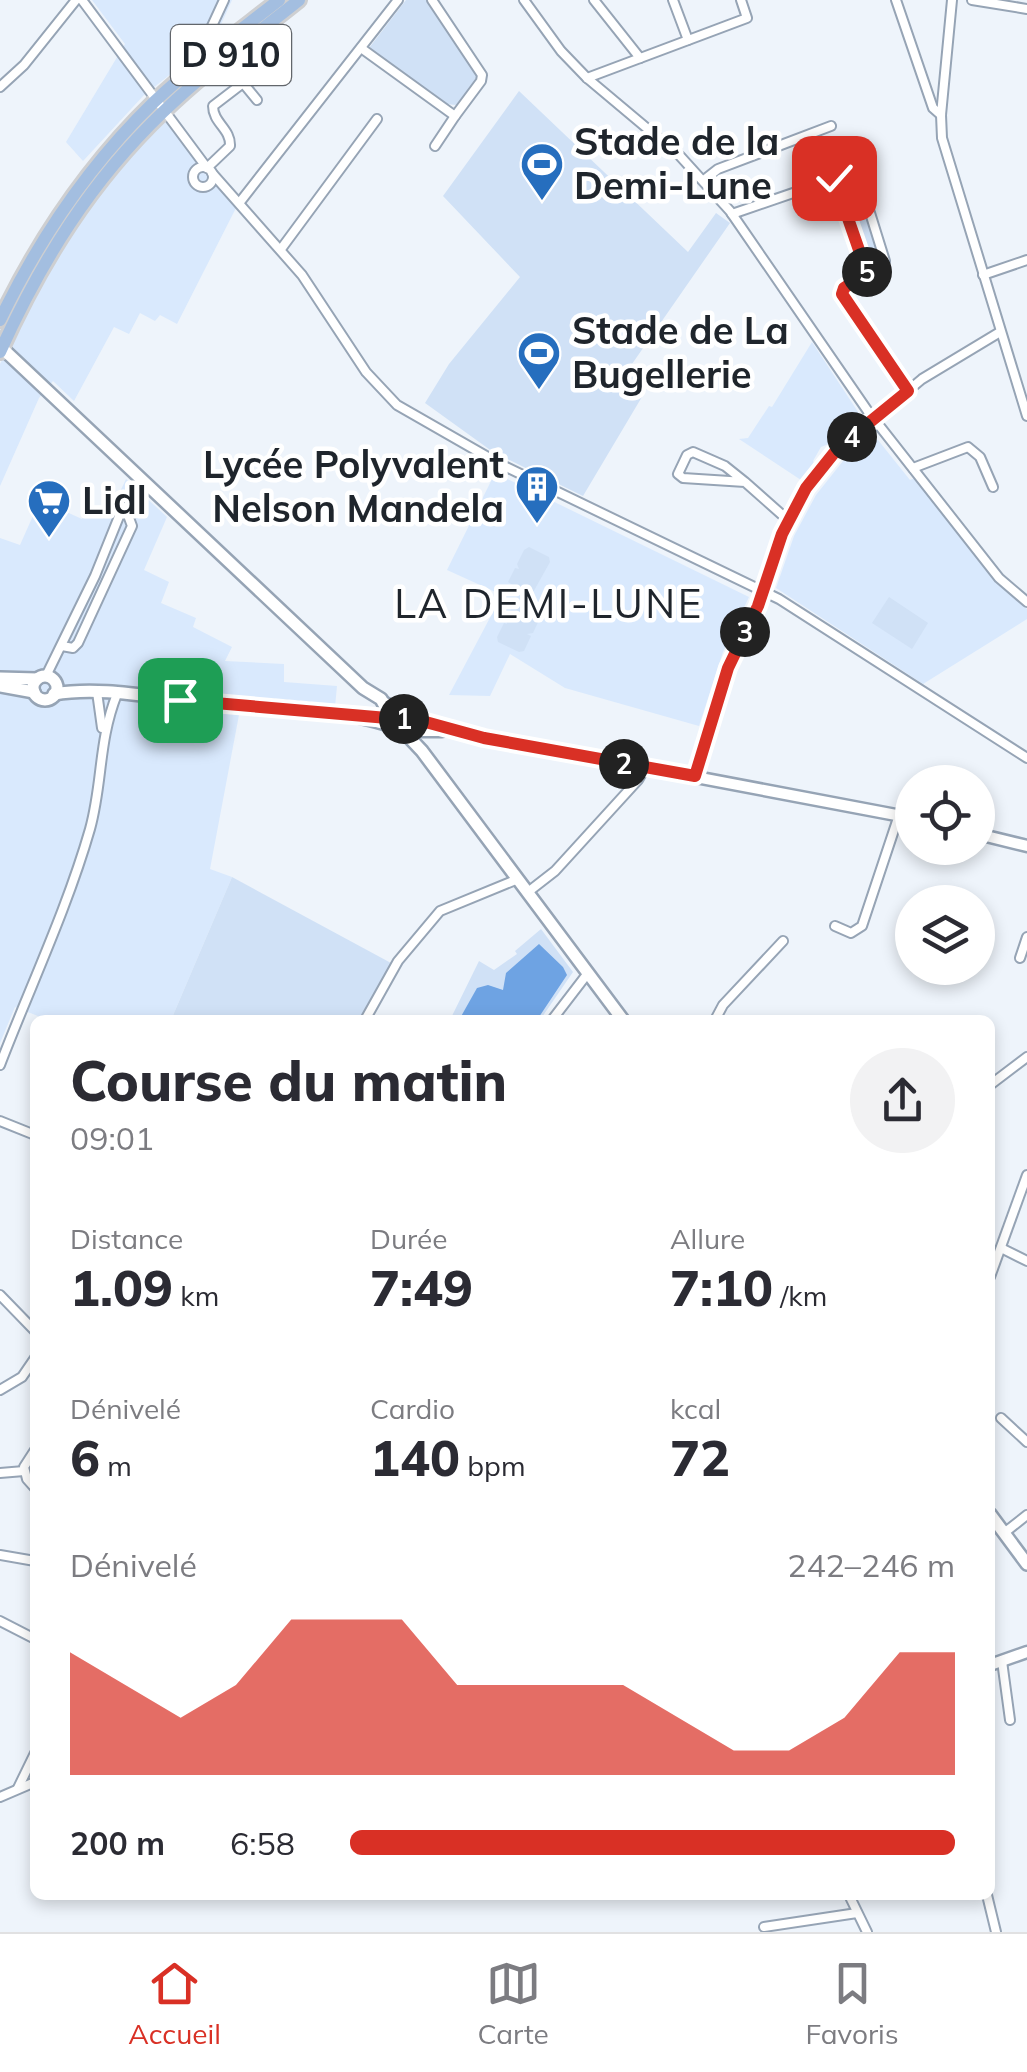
<!DOCTYPE html>
<html lang="fr">
<meta charset="utf-8">
<style>
:root{--surface:#fff;--page:#f2f2f3;--text:#2b2b33;--muted:#7c7c81;--line:#e1e1e2;--accent:#d93025}
body{margin:0;font-family:Mulish,sans-serif;background:var(--page);color:var(--text);height:100vh;display:flex;flex-direction:column;font-size:38px;white-space:nowrap}
*{box-sizing:border-box;margin:0}
p{font-size:32px;color:var(--muted)}
.icon{flex:none;width:55px;height:55px;fill:none;stroke:currentColor;stroke-width:2;stroke-linecap:round;stroke-linejoin:round}
.map{position:relative;flex:1;overflow:hidden}
.sheet{position:absolute;left:30px;top:1015px;width:965px;height:885px;display:flex;flex-direction:column;background:var(--surface);border-radius:15px;box-shadow:0 5px 15px #0003}
.sheet>*{flex:none}
.fabs{position:absolute;left:895px;top:765px;display:grid;gap:20px}
.fabs a{display:grid;place-items:center;width:100px;height:100px;border-radius:50%;background:var(--surface);box-shadow:0 5px 15px #0003;font-size:50px}
.pin{position:absolute;display:grid;place-items:center;width:85px;height:85px;color:#fff;margin:-42px;border-radius:20px;box-shadow:0 5px 15px #0006}
.km{position:absolute;width:50px;height:50px;margin:-25px;border-radius:50%;background:#222;color:#fff;font-size:28px;line-height:50px;text-align:center}
.round{display:grid;place-items:center;flex:none;width:105px;height:105px;border-radius:52px;background:var(--page)}
.headline{display:flex;align-items:center;justify-content:space-between;height:170px;padding:0 40px}
h1{font-size:55px;font-weight:800;line-height:75px}
.figures{display:grid;grid-template-columns:repeat(3,1fr);gap:15px;height:170px;padding:10px 40px}
.figures div{display:grid;align-content:center}
.figures b{font-size:50px;font-weight:800}
.figures small{font-size:28px;font-weight:400}
.figures p{font-size:28px}
.chart{height:280px;padding:20px 40px}
.chart p{display:flex;justify-content:space-between}
.chart svg{width:100%;height:180px;margin-top:10px;fill:var(--accent);opacity:.7}
ul{padding:0 40px;list-style:none;font-size:32px}
li{display:grid;grid-template-columns:160px 120px 1fr;align-items:center;height:75px}
li i{height:25px;border-radius:12px;background:var(--accent)}
.menu{display:flex;justify-content:space-around;align-items:center;height:140px;border-top:2px solid var(--line);background:var(--surface);font-size:28px;color:var(--muted)}
.menu a{display:grid;justify-items:center;gap:5px}
.menu .selected{color:var(--accent)}
.map>svg:first-child{display:block}
</style>
<div class="map">
<svg width="1027" height="1932" viewBox="0 0 1027 1932">
<rect width="100%" height="100%" fill="#eef4fb"/>
<g fill="#d9e9fd">
<polygon points="92,0 232,0 214,40 144,95 83,161 66,142 125,44"/>
<polygon points="164,119 237,206 177,324 160,315 155,321 140,313 129,334 114,327 74,401 53,381 39,398 0,486 0,364 59,250 98,192"/>
<polygon points="812,342 864,421 844,438 821,447 813,461 816,466 804,482 739,439 748,438 769,406 772,407"/>
<polygon points="870,438 878,440 910,480 915,478 995,582 1027,609 1027,619 923,684 776,588 794,536 816,495 843,461"/>
<polygon points="495,473 749,597 723,652 699,726 565,688 510,654 490,696 449,695 502,595 447,570"/>
<polygon points="126,479 167,517 144,570 169,582 161,603 196,618 193,627 232,647 225,661 284,664 284,682 337,686 335,707 242,699 210,869 232,877 171,1020 48,1020 15,1007 0,1043 0,538 20,545 40,500 82,519 89,507 109,515"/>
</g>
<g fill="#d0e1f6">
<polygon points="406,0 427,0 476,69 477,79 456,105 446,104 369,48"/>
<polygon points="519,91 688,252 716,213 730,223 632,364 652,380 583,496 493,452 425,403 449,364 520,277 443,196"/>
<polygon points="856,174 884,259 867,265 837,180"/>
<polygon points="529,547 549,557 550,562 531,596 508,582 515,568 519,569 517,564 524,550"/>
<polygon points="889,597 928,623 912,649 872,623"/>
<polygon points="517,603 540,618 533,633 527,634 531,636 524,651 519,652 498,642 497,637 504,623 507,624 506,619 513,605"/>
<polygon points="232,877 391,963 359,1020 171,1020"/>
<polygon points="541,929 573,972 540,1020 450,1020 479,961 494,970 517,954 515,951"/>
</g>
<polygon fill="#6ea3e3" points="539,944 563,967 567,975 537,1020 459,1020 477,988 488,985 503,990 506,973"/>
<g fill="none" stroke-linecap="round" stroke-linejoin="round">
<g stroke="#96a4b5" stroke-width="12">
<g id="minor">
<path d="M82,0l125,168 23,-22c1,-17 -17,-23 -17,-40l30,-23 14,17"/>
<polyline points="524,0 561,51 587,78 680,156 730,211 867,410 999,578 1027,602"/>
<polyline points="594,0 640,58"/>
<polyline points="673,0 688,40"/>
<polyline points="896,0 933,108 941,115"/>
<polyline points="952,0 941,115 942,138 1027,416"/>
<polyline points="972,0 1027,9"/>
<polyline points="206,39 224,0"/>
<polyline points="361,48 455,116 481,81 482,75 432,0"/>
<polyline points="587,78 747,18 741,0"/>
<polyline points="0,87 24,65 76,0"/>
<polyline points="435,146 455,116"/>
<circle cx="203" cy="177" r="10"/>
<polyline points="857,171 885,261 844,288 842,294 908,391"/>
<polyline points="212,173 302,275 366,372 397,405 500,464 779,599 1027,758"/>
<polyline points="834,178 867,273"/>
<polyline points="704,180 718,169 831,126"/>
<polyline points="240,202 398,0"/>
<polyline points="732,214 857,171 854,154"/>
<polyline points="281,249 377,119"/>
<polyline points="983,275 1027,260"/>
<polyline points="913,468 968,447 980,457 993,487"/>
<polyline points="745,482 725,466 693,452 687,455 678,474 683,478 745,482 789,521"/>
<polyline points="62,646 73,648 78,643 132,526 125,507"/>
<polyline points="46,676 95,576 120,514"/>
<polyline points="97,692 102,728"/>
<polyline points="695,776 728,668 757,607 782,534 806,488 839,449 922,379 1000,332"/>
<polyline points="528,892 555,871 638,780 645,768"/>
<polyline points="835,926 851,933 862,926 899,815"/>
<polyline points="1020,958 1027,937"/>
<polyline points="365,1020 398,961 440,911 518,879"/>
<polyline points="552,1020 588,973"/>
<polyline points="715,1020 723,1005 783,941"/>
<path d="M0,1065c30,-78 67,-156 90,-236 13,-47 8,-87 27,-135"/>
<polyline points="990,1085 1027,1057"/>
<polyline points="0,1121 35,1135"/>
<polyline points="1001,1248 1027,1261"/>
<polyline points="990,1277 1027,1175"/>
<polyline points="0,1295 35,1331"/>
<polyline points="0,1390 22,1377 35,1358"/>
<polyline points="1001,1418 1027,1442"/>
<polyline points="35,1450 24,1467 27,1479 35,1488"/>
<polyline points="0,1473 24,1471"/>
<polyline points="1004,1533 1027,1515"/>
<polyline points="0,1555 35,1561"/>
<polyline points="0,1621 35,1639"/>
<polyline points="1002,1661 1010,1720"/>
<polyline points="18,1788 35,1753"/>
<polyline points="0,1797 35,1782"/>
<polyline points="849,1895 867,1932"/>
<polyline points="987,1895 996,1932"/>
<polyline points="764,1927 857,1913"/>
</g>
</g>
<g stroke="#96a4b5" stroke-width="15">
<g id="tertiary">
<polyline points="383,702 422,721 458,732 912,818"/>
<polyline points="404,731 442,731"/>
<polyline points="978,834 1027,846"/>
<polyline points="990,1665 1027,1652"/>
</g>
</g>
<g stroke="#96a4b5" stroke-width="16">
<g id="secondary">
<polyline points="2,348 363,688 381,699 391,717"/>
<circle cx="45" cy="688" r="12"/>
<polyline points="0,678 37,679"/>
<polyline points="0,686 34,692"/>
<path d="M54,694c48,-8 100,4 147,8 61,5 143,5 199,27"/>
<polyline points="388,715 422,751 623,1020"/>
<polyline points="990,1514 1027,1564"/>
</g>
</g>
<g stroke="#cecfd1" stroke-width="18">
<g id="primary">
<path d="M0,320c39,-81 89,-155 154,-218 39,-37 83,-69 125,-102"/>
<path d="M0,352c41,-91 91,-171 163,-240 42,-41 90,-75 136,-112"/>
</g>
</g>
<use href="#minor" stroke="#fff" stroke-width="8"/>
<use href="#tertiary" stroke="#fff" stroke-width="10"/>
<use href="#secondary" stroke="#fff" stroke-width="11"/>
<use href="#primary" stroke="#a3bee0" stroke-width="12"/>
</g>
<g fill="none" stroke-linecap="round" stroke-linejoin="round">
<g stroke="#fff" stroke-width="20">
<polyline id="route" points="180,700 422,721 484,738 695,776 728,668 758,606 782,534 806,488 838,448 908,391 842,294 844,288 867,273 834,178"/>
</g>
<use href="#route" stroke="#d93025" stroke-width="12"/>
</g>
<defs>
<g id="stadium-pin" transform="scale(2.25)"><path d="M0 17L-7.5 6A9.5 9.5 0 1 1 7.5 6Z" fill="#266ebe" stroke="#fff"/><path d="M0-5a6.5 5 0 1 0 0 10a6.5 5 0 1 0 0-10ZM-3.5-1.8h7v3.6h-7Z" fill="#fff"/></g>
<g id="building-pin" transform="scale(2.25)"><path d="M0 17L-7.5 6A9.5 9.5 0 1 1 7.5 6Z" fill="#266ebe" stroke="#fff"/><path d="M-4-6H4V6H1V3H-1V6H-4ZM-2.5-4.3h1.7v1.8h-1.7ZM.8-4.3h1.7v1.8H.8ZM-2.5-1h1.7V.8h-1.7ZM.8-1h1.7V.8H.8Z" fill="#fff"/></g>
<g id="supermarket-pin" transform="scale(2.25)"><path d="M0 17L-7.5 6A9.5 9.5 0 1 1 7.5 6Z" fill="#266ebe" stroke="#fff"/><path d="M-6-5.5h2.5l.6 2H6L4.5 2H-2.5L-4.4-4H-6ZM-1.5 3.2a1.3 1.3 0 1 0 .1 0ZM3 3.2a1.3 1.3 0 1 0 .1 0Z" fill="#fff"/></g>
</defs>
<g fill-rule="evenodd">
<use href="#stadium-pin" x="542" y="164"/>
<use href="#stadium-pin" x="539" y="353"/>
<use href="#building-pin" x="537" y="487"/>
<use href="#supermarket-pin" x="49" y="501"/>
</g>
<g text-anchor="middle" stroke-width="9" stroke-linejoin="round" paint-order="stroke">
<rect fill="#fff" stroke="#62666b" stroke-width="2.5" x="171" y="25" width="120" height="60" rx="8"/>
<g font-size="35" font-weight="bold" fill="#1f252c">
<text x="231" y="67">D 910</text>
</g>
<g font-size="38" font-weight="bold" fill="#1f252c" stroke="#fff" text-anchor="start">
<text x="574" y="155">Stade de la<tspan x="574" dy="44">Demi-Lune</tspan></text>
<text x="572" y="344">Stade de La<tspan x="572" dy="44">Bugellerie</tspan></text>
<text x="504" y="478" text-anchor="end">Lycée Polyvalent<tspan x="504" dy="44">Nelson Mandela</tspan></text>
<text x="82" y="514">Lidl</text>
</g>
<g font-size="40" letter-spacing="2.5" fill="#1f252c" stroke="#fff">
<text x="549" y="618">LA DEMI-LUNE</text>
</g>
</g>
</svg>
<div class="fabs">
<a><svg class="icon" aria-label="locate" viewBox="0 0 24 24"><circle cx="12" cy="12" r="6"/><path d="M12 2v4M12 18v4M2 12h4M18 12h4"/></svg></a>
<a><svg class="icon" aria-label="layers" viewBox="0 0 24 24"><path d="M12 4l9 5-9 5-9-5zM3 14l9 5 9-5"/></svg></a>
</div>
<div class="pin" style="left:180px;top:700px;background:#1e9e55"><svg class="icon" aria-label="arrive" viewBox="0 0 24 24"><path d="M6 21V4h12l-3 4 3 4H6"/></svg></div>
<div class="pin" style="left:834px;top:178px;background:#d93025"><svg class="icon" aria-label="check" viewBox="0 0 24 24"><path d="M5 12l5 5 9-10"/></svg></div>
<b class="km" style="left:404px;top:719px">1</b>
<b class="km" style="left:624px;top:764px">2</b>
<b class="km" style="left:745px;top:632px">3</b>
<b class="km" style="left:852px;top:437px">4</b>
<b class="km" style="left:867px;top:272px">5</b>
<section class="sheet">
<div class="headline"><div><h1>Course du matin</h1><p>09:01</p></div><a class="round"><svg class="icon" aria-label="share" viewBox="0 0 24 24"><path d="M12 15V3M7 8l5-5 5 5M5 13v7h14v-7"/></svg></a></div>
<div class="figures">
<div><p>Distance</p><b>1.09<small> km</small></b></div>
<div><p>Durée</p><b>7:49</b></div>
<div><p>Allure</p><b>7:10<small> /km</small></b></div>
</div>
<div class="figures">
<div><p>Dénivelé</p><b>6<small> m</small></b></div>
<div><p>Cardio</p><b>140<small> bpm</small></b></div>
<div><p>kcal</p><b>72</b></div>
</div>
<div class="chart"><p><span>Dénivelé</span>242–246 m</p>
<svg viewBox="0 0 160 44" preserveAspectRatio="none"><path d="M0 44V14L10 22L20 30L30 22L40 6L50 6L60 6L70 22L80 22L90 22L100 22L110 30L120 38L130 38L140 30L150 14L160 14V44z"/></svg>
</div>
<ul>
<li><b>200 m</b>6:58<i style="width:100%"></i></li>
</ul>
</section>
</div>
<nav class="menu">
<a class="selected"><svg class="icon" aria-label="home" viewBox="0 0 24 24"><path d="M3 11l9-7 9 7M6 9v11h12V9"/></svg>Accueil</a>
<a><svg class="icon" aria-label="map" viewBox="0 0 24 24"><path d="M3 6l6-2 6 2 6-2v14l-6 2-6-2-6 2zM9 4v14M15 6v14"/></svg>Carte</a>
<a><svg class="icon" aria-label="saved" viewBox="0 0 24 24"><path d="M7 4h10v16l-5-4-5 4z"/></svg>Favoris</a>
</nav>
